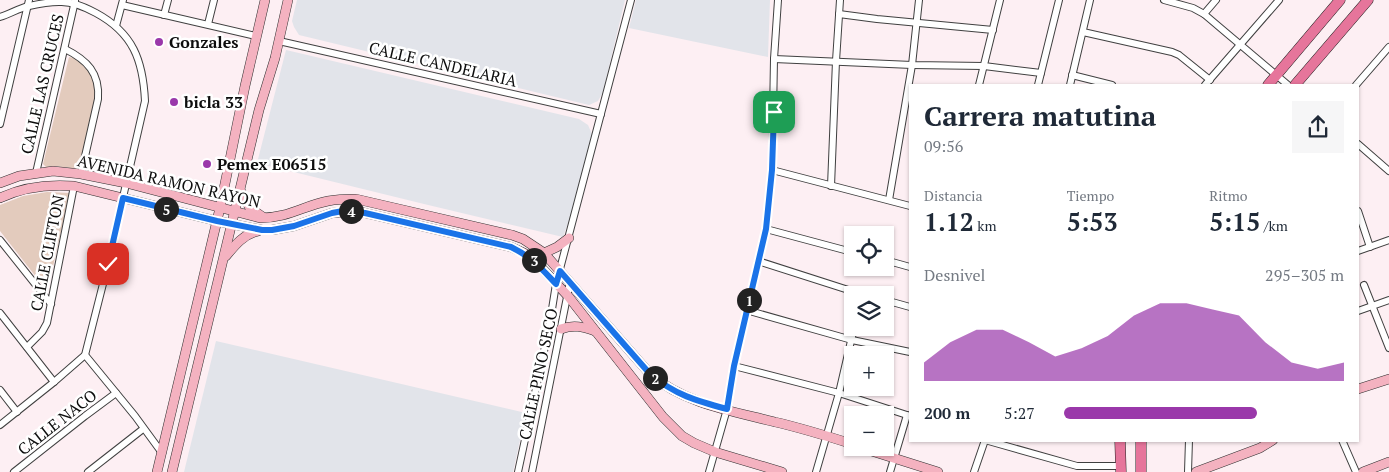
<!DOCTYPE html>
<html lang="es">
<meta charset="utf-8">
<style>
:root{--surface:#fff;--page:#f6f6f7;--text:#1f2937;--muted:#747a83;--accent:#9a38aa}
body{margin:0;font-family:"PT Serif",serif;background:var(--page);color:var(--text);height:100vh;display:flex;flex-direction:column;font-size:19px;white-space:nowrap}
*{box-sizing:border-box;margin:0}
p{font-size:16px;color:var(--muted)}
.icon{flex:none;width:28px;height:28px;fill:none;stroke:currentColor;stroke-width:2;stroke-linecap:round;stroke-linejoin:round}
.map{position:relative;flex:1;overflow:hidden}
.side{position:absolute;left:909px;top:84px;width:450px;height:358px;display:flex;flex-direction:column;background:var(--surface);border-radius:0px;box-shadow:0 1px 4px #0004}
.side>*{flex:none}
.fabs{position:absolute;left:844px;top:226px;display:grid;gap:10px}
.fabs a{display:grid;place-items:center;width:50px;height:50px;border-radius:0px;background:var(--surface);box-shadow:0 1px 4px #0004;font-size:25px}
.pin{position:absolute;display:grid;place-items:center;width:42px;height:42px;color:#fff;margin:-21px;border-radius:10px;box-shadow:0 2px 8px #0006}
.km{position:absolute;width:25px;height:25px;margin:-12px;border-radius:50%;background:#222;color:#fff;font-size:14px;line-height:25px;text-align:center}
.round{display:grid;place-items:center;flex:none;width:52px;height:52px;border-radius:0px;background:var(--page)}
.overview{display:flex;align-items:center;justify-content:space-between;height:85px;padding:0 15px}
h1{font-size:28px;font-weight:700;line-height:38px}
.figures{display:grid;grid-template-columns:repeat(3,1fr);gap:8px;height:85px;padding:5px 15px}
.figures div{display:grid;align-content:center}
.figures b{font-size:25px;font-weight:700}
.figures small{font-size:14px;font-weight:400}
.figures p{font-size:14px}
.chart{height:140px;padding:10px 15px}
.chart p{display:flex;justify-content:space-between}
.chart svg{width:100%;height:90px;margin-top:5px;fill:var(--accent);opacity:.7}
ul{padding:0 15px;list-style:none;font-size:16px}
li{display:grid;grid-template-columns:80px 60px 1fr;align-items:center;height:38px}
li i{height:12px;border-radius:6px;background:var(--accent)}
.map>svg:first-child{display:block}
</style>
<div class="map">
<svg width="1389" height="472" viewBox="0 0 1389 472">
<rect width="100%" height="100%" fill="#fdeff3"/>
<g fill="#e2e4ea">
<polygon points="297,0 625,0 603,92 598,101 589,105 299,35 294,27 292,21"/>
<polygon points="636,0 770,0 768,57 629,28"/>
<polygon points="286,50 579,119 588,125 592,134 574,207 563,237 424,204 257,163"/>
<polygon points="216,341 526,413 513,472 184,472"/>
</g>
<g fill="#e3cbbd">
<path d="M69,57c3,1 5,0 8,2 8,4 16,16 18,25 3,14 -12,68 -17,85l-23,-3 -9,1 -3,-3z"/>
<polygon points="47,192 70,193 49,284 47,287 44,287 0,231 0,205 23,196"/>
</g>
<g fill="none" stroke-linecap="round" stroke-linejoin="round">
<g stroke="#404040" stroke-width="8">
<g id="street">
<polyline points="1164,0 1193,8 1204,14 1288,85"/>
<polyline points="122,5 256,36"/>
<polyline points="839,14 877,19 993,30"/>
<polyline points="1204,14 1216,0"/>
<polyline points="164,15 168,0"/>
<path d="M0,17c10,-3 19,-9 29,-11 9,-2 20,-4 30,-4 13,-1 26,5 37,11 37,20 47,47 49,88l-40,175 -20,79 -31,27 -54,43"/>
<polyline points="208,24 214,0"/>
<polyline points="116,26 123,0"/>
<polyline points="1083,32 1172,52 1179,55 1210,80"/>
<polyline points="279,41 601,114"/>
<path d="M65,49c22,11 35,24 33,50l-17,75"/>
<polyline points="774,59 912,65 984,66 1041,73"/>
<polyline points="1072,75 1112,85"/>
<polyline points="979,85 1000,0"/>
<polyline points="1038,85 1059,0"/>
<polyline points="1070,85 1090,0"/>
<polyline points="1205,85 1279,0"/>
<polyline points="1356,85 1389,47"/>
<polyline points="0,124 29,0"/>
<polyline points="1358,144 1389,171"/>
<polyline points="772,170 910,206"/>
<polyline points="36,173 75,1"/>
<polyline points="831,186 836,61 840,0"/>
<polyline points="889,200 912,65 919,0"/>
<polyline points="1358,211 1370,247"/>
<polyline points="766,229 852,252"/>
<polyline points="0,240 51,304"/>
<polyline points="1358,251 1389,240"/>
<polyline points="885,260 910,267"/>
<polyline points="758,261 864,295"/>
<polyline points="1364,285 1389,348"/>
<polyline points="885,300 910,307"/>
<polyline points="746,310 852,340 910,352"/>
<polyline points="1358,311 1389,300"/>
<polyline points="0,313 54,382"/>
<polyline points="27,347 42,332 47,323 74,186"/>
<polyline points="85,355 135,416 162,453"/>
<polyline points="734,366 839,393 910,416"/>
<polyline points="0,390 17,412"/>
<polyline points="985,440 1077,466 1120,466"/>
<polyline points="1342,440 1356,472"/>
<polyline points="14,472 85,416 116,393"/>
<polyline points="88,472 143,429"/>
<polyline points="518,472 549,328 556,284 631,0"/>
<polyline points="532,472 570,282"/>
<polyline points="709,472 727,409 734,366 766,229 772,170 774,59 778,0"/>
<polyline points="816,472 839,393 854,328"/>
<polyline points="890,472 907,415"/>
<polyline points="974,472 985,440"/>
<polyline points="1188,472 1189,440"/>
</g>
</g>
<g stroke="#2f2f2f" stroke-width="10">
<g id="secondary">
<path d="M0,183l19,-7 34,-5 28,3 45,9 134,35c28,0 43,-12 68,-17 10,-2 19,-2 28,-2l156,36 11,4 21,14 106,121c35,30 82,37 125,48 26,6 52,14 77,22"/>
<polyline points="240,190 250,208 263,217"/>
<path d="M0,198c23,-11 48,-14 74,-12l143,35 45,9h10l22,-4 38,-13 22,-2 11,2 146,34 13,6 12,9 32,34 95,121 19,19 12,7 21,9 67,20"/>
<polyline points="544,253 557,247 569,238"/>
<path d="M226,256c9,-11 18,-22 32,-25"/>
<path d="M561,329c13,-5 22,-2 34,2"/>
<polyline points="1358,389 1389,379"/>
<polyline points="862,448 938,472"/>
<polyline points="157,472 220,208 245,86 265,0"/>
<polyline points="172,472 259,110 275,58 288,0"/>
<polyline points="1196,472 1260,448 1273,440"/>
<polyline points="1363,472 1389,462"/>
</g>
</g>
<g stroke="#1e1e1e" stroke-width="11">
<g id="primary">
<polyline points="1268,85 1340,0"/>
<polyline points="1295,85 1368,0"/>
<polyline points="1120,440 1121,472"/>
<polyline points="1141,440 1141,472"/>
</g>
</g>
<use href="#street" stroke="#fff" stroke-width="6"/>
<use href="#secondary" stroke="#f4b2c0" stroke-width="9"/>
<use href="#primary" stroke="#e6759b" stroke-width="10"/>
</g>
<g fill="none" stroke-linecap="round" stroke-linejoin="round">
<g stroke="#fff" stroke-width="10">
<path id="route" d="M108,264l15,-66 94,23 45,9h10l22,-4 38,-13 11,-2 22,2 146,34c22,11 29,20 45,37l4,-13 90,103c25,21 47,27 77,35l7,-43 32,-137 6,-59 2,-58"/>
</g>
<use href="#route" stroke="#1a73e8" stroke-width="6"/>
</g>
<g fill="#9a38aa" stroke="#fff" stroke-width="2">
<circle cx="159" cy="42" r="5"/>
<circle cx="174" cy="102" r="5"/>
<circle cx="207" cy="164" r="5"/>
</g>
<g text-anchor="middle" stroke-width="5" stroke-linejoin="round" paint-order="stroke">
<g font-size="16" font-weight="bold" fill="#0d0d0d" stroke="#fff" text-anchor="start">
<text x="169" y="48">Gonzales</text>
<text x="184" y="108">bicla 33</text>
<text x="217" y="170">Pemex E06515</text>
</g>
<g font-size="16" fill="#0d0d0d" stroke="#fff">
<text transform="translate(443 64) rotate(13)" y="6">CALLE CANDELARIA</text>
<text transform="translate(42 84) rotate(-77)" y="6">CALLE LAS CRUCES</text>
<text transform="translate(169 181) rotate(13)" y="6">AVENIDA RAMON RAYON</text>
<text transform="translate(47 253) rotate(-79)" y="6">CALLE CLIFTON</text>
<text transform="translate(538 374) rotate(-78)" y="6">CALLE PINO SECO</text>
<text transform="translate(57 422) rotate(-38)" y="6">CALLE NACO</text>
</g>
</g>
</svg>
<div class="fabs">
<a><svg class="icon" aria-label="locate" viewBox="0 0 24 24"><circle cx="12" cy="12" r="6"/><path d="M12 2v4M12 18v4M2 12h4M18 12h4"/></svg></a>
<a><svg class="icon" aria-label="layers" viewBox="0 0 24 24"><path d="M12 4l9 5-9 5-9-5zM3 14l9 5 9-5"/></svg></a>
<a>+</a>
<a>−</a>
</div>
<div class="pin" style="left:774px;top:112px;background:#1e9e55"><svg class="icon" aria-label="arrive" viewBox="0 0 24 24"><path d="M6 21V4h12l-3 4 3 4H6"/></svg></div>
<div class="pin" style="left:108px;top:264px;background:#d93025"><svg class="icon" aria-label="check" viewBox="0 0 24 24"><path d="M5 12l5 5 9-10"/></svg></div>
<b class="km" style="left:749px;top:300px">1</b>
<b class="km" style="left:655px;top:378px">2</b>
<b class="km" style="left:534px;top:260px">3</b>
<b class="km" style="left:351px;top:211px">4</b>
<b class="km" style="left:166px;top:209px">5</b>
<section class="side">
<div class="overview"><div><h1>Carrera matutina</h1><p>09:56</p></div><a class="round"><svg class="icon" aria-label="share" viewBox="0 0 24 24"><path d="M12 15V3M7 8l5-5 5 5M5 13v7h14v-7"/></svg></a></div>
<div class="figures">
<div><p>Distancia</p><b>1.12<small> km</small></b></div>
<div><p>Tiempo</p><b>5:53</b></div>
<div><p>Ritmo</p><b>5:15<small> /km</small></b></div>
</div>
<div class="chart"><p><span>Desnivel</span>295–305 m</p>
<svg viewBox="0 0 160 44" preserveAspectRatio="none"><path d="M0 44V35L10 25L20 19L30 19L40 25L50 32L60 28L70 22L80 12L90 6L100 6L110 9L120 12L130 25L140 35L150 38L160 35V44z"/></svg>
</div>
<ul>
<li><b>200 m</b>5:27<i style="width:69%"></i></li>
</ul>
</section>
</div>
